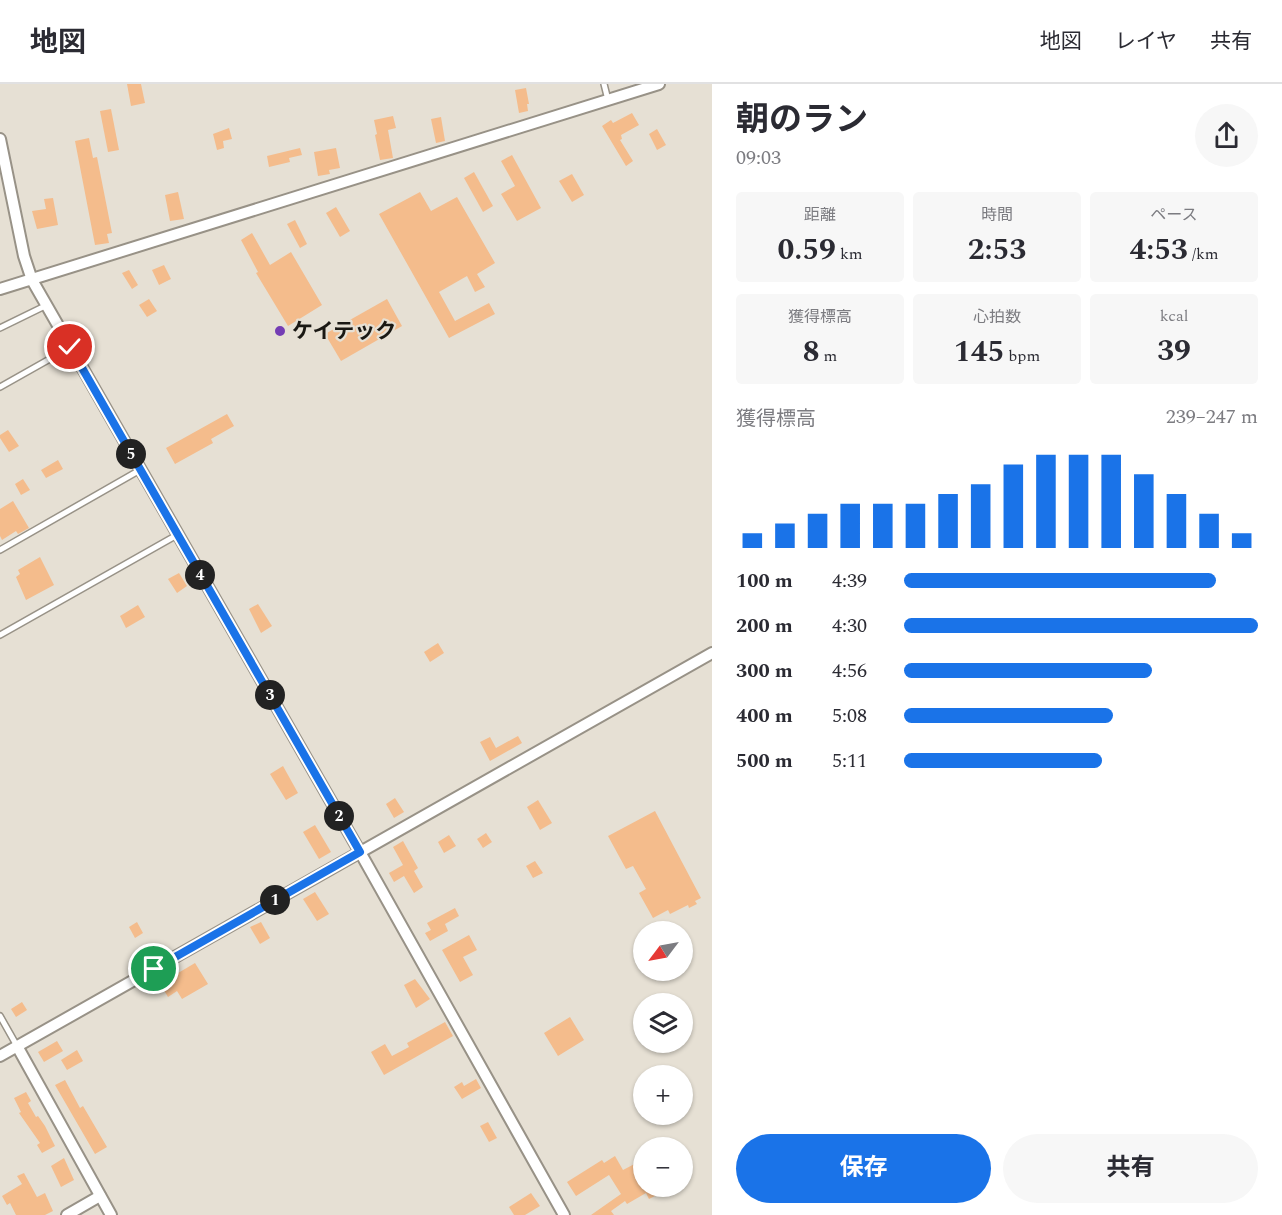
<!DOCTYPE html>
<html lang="ja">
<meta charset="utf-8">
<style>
:root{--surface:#fff;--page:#f7f7f7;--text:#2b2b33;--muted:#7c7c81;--line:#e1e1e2;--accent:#1a73e8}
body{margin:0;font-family:Spectral,"Noto Sans JP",serif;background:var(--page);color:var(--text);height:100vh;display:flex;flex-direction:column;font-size:22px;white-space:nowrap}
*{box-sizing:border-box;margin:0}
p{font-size:20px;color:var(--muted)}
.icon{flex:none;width:33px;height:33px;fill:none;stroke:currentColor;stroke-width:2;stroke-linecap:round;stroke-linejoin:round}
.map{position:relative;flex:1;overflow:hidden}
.details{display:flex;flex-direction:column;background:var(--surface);width:570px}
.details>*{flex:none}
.needle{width:39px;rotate:238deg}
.controls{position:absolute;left:633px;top:837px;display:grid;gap:12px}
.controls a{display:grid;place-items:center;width:60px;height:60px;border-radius:50%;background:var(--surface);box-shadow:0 2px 4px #0004;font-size:30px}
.pin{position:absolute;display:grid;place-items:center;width:51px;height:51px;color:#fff;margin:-26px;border:3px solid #fff;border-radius:50%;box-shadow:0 2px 6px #0007}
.km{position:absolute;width:30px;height:30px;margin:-15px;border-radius:50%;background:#222;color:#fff;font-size:16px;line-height:30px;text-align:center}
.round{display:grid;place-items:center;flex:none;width:63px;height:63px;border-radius:32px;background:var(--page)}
.overview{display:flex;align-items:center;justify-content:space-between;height:102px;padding:0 24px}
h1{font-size:33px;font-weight:700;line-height:45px}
.metrics{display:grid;grid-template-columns:repeat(3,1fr);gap:9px;height:102px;padding:6px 24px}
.metrics div{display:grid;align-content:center;border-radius:6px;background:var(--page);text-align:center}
.metrics b{font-size:30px;font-weight:700}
.metrics small{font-size:16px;font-weight:400}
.metrics p{font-size:16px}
.chart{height:168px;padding:12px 24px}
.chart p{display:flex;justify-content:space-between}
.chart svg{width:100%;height:108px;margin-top:6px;stroke:var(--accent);stroke-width:6}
.cta{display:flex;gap:12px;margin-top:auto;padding:12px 24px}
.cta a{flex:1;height:69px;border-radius:36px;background:var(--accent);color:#fff;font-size:24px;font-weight:700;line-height:69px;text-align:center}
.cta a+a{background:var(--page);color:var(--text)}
ul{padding:0 24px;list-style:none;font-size:20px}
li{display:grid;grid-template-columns:96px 72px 1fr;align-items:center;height:45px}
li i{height:15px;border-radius:8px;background:var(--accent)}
header{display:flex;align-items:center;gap:36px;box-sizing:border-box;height:84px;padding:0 30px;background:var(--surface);border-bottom:2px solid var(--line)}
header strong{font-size:28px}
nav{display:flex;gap:33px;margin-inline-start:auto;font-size:21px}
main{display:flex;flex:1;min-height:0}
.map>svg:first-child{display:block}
</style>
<header>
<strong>地図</strong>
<nav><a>地図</a><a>レイヤ</a><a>共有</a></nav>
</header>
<main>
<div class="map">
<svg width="712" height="1131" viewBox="0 0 712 1131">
<rect width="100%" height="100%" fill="#e6e0d4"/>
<g fill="#f4bc8c">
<polygon points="127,0 141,0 145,19 131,22"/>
<polygon points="526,4 529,20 527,20 528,27 519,29 515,6"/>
<polygon points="111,25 119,66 108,68 100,27"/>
<polygon points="632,29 639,41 621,51 622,55 620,56 633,77 626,82 602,42 611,36 613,39"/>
<polygon points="393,32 396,44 388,46 393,74 380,76 375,51 377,50 374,36"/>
<polygon points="441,33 445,57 436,59 431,35"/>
<polygon points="229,44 232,55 223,57 224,64 217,66 213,50"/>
<polygon points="657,45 666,61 657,66 649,50"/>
<polygon points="89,54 93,74 97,73 112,149 107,150 109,159 95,161 75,57"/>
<polygon points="300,64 302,71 289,74 290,78 269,83 267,72"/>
<polygon points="336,64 340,84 329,86 330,90 318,92 314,68"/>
<polygon points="512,71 541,124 517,137 501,110 515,102 501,77"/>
<polygon points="474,88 493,122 483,128 464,94"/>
<polygon points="572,90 584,111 572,118 559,97"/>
<polygon points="178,108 184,135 170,137 165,111"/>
<polygon points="420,108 431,127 457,113 495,179 477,190 485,203 475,208 467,192 439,208 455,237 489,219 495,230 449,254 379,130"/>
<polygon points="53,114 58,141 37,145 32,127 46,125 44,115"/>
<polygon points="336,123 350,147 340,153 326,129"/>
<polygon points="295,136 307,160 300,164 287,140"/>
<polygon points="252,149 270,181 291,168 322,221 288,242 256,189 258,188 241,156"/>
<polygon points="164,181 171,195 159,201 152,186"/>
<polygon points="129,186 138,201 132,205 122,189"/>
<polygon points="149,215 157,227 147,233 139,221"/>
<polygon points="387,215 402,242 341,277 325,250"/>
<polygon points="227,330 234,342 211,355 213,359 175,380 166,364"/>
<polygon points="8,346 19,362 9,368 0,354 0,351"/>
<polygon points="58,376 63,385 46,394 41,386"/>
<polygon points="23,395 30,406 21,411 15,400"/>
<polygon points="13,417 29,444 18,450 16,447 2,456 0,452 0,425"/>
<polygon points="40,473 54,501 26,516 16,493 20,490 18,486"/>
<polygon points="179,489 187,502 177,509 168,495"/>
<polygon points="258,520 272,542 261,549 249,525"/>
<polygon points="138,521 145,533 126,544 120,532"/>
<polygon points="438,559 444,569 430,578 424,568"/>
<polygon points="518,652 522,659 490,677 480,658 490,653 496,664"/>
<polygon points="283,682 298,709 286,716 270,690"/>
<polygon points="395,714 404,728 394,734 386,720"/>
<polygon points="538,716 552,739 540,746 527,723"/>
<polygon points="655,727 701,814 695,817 697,820 689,824 688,821 670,830 668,826 653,834 639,809 646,805 633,782 626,785 608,752"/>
<polygon points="315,741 331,768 319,775 303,748"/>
<polygon points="486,749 492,758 483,764 477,755"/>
<polygon points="449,751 456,762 444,769 438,758"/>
<polygon points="403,757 418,784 414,787 423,803 414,809 404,792 394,798 389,789 403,781 393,763"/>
<polygon points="535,777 543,789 533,794 526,782"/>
<polygon points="315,808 329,830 317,837 303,815"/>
<polygon points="455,824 459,832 445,840 448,847 430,857 425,849 431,846 427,839"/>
<polygon points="137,838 143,849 135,854 129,843"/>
<polygon points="261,838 270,854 260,860 250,843"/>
<polygon points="469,851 477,866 463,873 473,891 460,898 442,866"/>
<polygon points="195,879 208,900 182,915 177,907 168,913 158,896 166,892 168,895"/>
<polygon points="415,895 430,915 416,924 404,901"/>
<polygon points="22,918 27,926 16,933 11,925"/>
<polygon points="570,933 584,956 558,972 544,949"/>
<polygon points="445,938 453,952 384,991 371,968 385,960 392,972 409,963 407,959"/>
<polygon points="57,957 63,967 44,978 38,968"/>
<polygon points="77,966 83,977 67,986 61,976"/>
<polygon points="476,995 481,1004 462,1015 454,1003 462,998 464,1002"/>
<polygon points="65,996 80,1024 83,1022 107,1063 95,1070 55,1001"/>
<polygon points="26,1008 31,1017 28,1019 36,1033 38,1032 45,1042 55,1062 42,1069 37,1061 40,1059 19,1029 21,1028 14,1014"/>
<polygon points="488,1038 497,1054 489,1058 480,1042"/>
<polygon points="615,1072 623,1086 644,1075 644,1102 660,1102 663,1108 649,1115 646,1109 627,1120 625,1117 611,1127 614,1131 591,1131 621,1110 609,1091 576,1112 567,1098 602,1076 604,1079"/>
<polygon points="64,1074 74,1096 61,1103 51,1082"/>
<polygon points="24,1089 37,1113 45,1109 53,1127 45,1131 16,1131 10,1119 7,1121 2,1112 22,1100 17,1092"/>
<polygon points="531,1109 540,1122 525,1131 514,1131 509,1123"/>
</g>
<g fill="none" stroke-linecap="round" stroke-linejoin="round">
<g stroke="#989287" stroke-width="8">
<g id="service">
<polyline points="604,0 608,16"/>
<polyline points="0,244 47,221"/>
<polyline points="0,303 71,263"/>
<polyline points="0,466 140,386"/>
<polyline points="0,551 177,451"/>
<polyline points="0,932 17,962"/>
</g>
</g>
<g stroke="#989287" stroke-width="14">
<g id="minor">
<polyline points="0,55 24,172 32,196 360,768 564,1131"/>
<polyline points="0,205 659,0"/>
<polyline points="17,962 111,1131"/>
<polyline points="0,972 712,569"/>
<polyline points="67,1131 100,1112"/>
</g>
</g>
<use href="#service" stroke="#fff" stroke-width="5"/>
<use href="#minor" stroke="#fff" stroke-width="10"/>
</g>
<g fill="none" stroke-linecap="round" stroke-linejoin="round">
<g stroke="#fff" stroke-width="12">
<polyline id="route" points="70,263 360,768 154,885"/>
</g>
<use href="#route" stroke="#1a73e8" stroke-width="8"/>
</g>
<circle fill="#743db4" stroke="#e6e0d4" stroke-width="2" cx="280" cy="247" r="6"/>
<g text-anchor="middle" stroke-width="4.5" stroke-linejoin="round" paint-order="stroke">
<g font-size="21" font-weight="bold" fill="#1a1813" stroke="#e6e0d4" text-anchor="start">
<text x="292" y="254">ケイテック</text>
</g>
</g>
</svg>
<div class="controls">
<a><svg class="needle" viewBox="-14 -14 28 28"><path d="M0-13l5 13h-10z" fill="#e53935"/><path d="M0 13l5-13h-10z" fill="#7c7c81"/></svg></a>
<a><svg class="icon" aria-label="layers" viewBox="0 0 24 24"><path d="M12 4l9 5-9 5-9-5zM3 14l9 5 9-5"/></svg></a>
<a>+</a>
<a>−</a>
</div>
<div class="pin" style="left:154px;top:885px;background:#1e9e55"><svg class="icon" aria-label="arrive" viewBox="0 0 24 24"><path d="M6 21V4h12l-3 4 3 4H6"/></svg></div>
<div class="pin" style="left:70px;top:263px;background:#d93025"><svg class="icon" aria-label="check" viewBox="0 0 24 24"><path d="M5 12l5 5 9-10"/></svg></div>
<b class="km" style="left:275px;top:816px">1</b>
<b class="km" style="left:339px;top:732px">2</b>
<b class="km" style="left:270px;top:611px">3</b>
<b class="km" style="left:200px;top:491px">4</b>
<b class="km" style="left:131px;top:370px">5</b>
</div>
<section class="details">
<div class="overview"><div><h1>朝のラン</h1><p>09:03</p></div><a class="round"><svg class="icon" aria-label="share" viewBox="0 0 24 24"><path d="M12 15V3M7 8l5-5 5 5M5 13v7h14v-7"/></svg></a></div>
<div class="metrics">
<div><p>距離</p><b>0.59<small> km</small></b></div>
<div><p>時間</p><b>2:53</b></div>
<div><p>ペース</p><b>4:53<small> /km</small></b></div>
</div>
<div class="metrics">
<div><p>獲得標高</p><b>8<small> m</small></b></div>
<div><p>心拍数</p><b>145<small> bpm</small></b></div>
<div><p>kcal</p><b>39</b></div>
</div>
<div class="chart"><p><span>獲得標高</span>239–247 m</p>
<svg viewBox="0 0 160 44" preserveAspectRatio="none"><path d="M5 44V38M15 44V34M25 44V30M35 44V26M45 44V26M55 44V26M65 44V22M75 44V18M85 44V10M95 44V6M105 44V6M115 44V6M125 44V14M135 44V22M145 44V30M155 44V38"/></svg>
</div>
<ul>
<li><b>100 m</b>4:39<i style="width:88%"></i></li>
<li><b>200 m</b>4:30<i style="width:100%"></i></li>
<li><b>300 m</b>4:56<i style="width:70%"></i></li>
<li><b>400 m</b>5:08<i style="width:59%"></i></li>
<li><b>500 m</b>5:11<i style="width:56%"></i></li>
</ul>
<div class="cta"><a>保存</a><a>共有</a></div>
</section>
</main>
